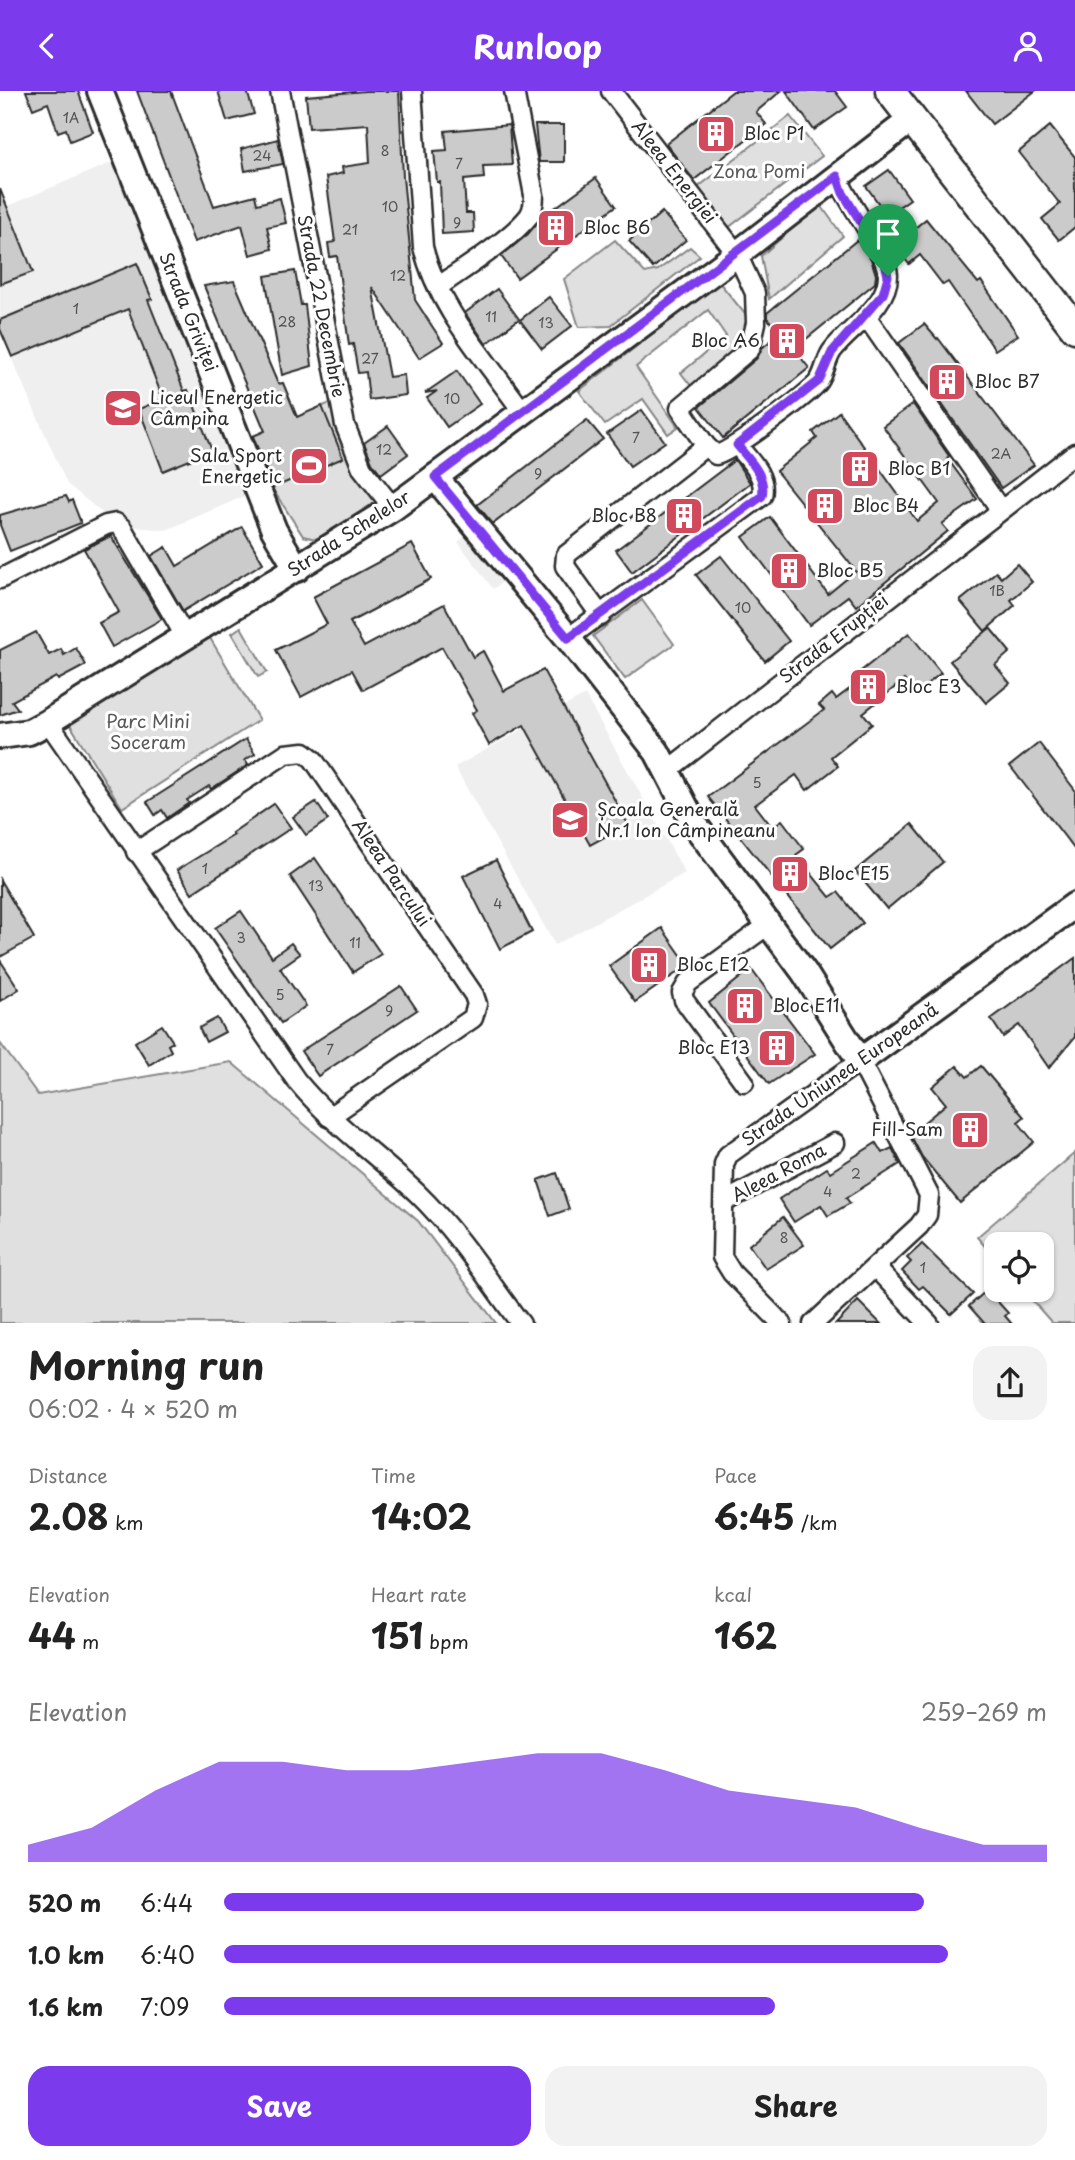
<!DOCTYPE html>
<meta charset="utf-8">
<style>
:root{--surface:#fff;--page:#f2f2f2;--text:#222;--muted:#767676;--accent:#7c3aed}
body{margin:0;font-family:"Playpen Sans",sans-serif;background:var(--page);color:var(--text);height:100vh;display:flex;flex-direction:column;font-size:26px;white-space:nowrap}
*{box-sizing:border-box;margin:0}
p{font-size:23px;color:var(--muted)}
.icon{flex:none;width:38px;height:38px;fill:none;stroke:currentColor;stroke-width:2;stroke-linecap:round;stroke-linejoin:round}
.map{position:relative;height:1232px;overflow:hidden}
.drawer{display:flex;flex-direction:column;background:var(--surface);flex:1}
.drawer>*{flex:none}
.tools{position:absolute;left:984px;top:1141px;display:grid;gap:14px}
.tools a{display:grid;place-items:center;width:70px;height:70px;border-radius:14px;background:var(--surface);box-shadow:0 2px 5px #0004;font-size:35px}
.pin{position:absolute;display:grid;place-items:center;width:60px;height:60px;color:#fff;margin:-72px -30px;border-radius:50% 50% 50% 0;rotate:-45deg;box-shadow:0 0 7px #0007}
.pin .icon{rotate:45deg}
.round{display:grid;place-items:center;flex:none;width:74px;height:74px;border-radius:21px;background:var(--page)}
.summary{display:flex;align-items:center;justify-content:space-between;height:119px;padding:0 28px}
h1{font-size:38px;font-weight:700;line-height:52px}
.stats{display:grid;grid-template-columns:repeat(3,1fr);gap:10px;height:119px;padding:7px 28px}
.stats div{display:grid;align-content:center}
.stats b{font-size:35px;font-weight:700}
.stats small{font-size:19px;font-weight:400}
.stats p{font-size:19px}
.chart{height:196px;padding:14px 28px}
.chart p{display:flex;justify-content:space-between}
.chart svg{width:100%;height:126px;margin-top:7px;fill:var(--accent);opacity:.7}
.button{display:flex;gap:14px;margin-top:auto;padding:14px 28px}
.button a{flex:1;height:80px;border-radius:21px;background:var(--accent);color:#fff;font-size:28px;font-weight:700;line-height:80px;text-align:center}
.button a+a{background:var(--page);color:var(--text)}
ul{padding:0 28px;list-style:none;font-size:23px}
li{display:grid;grid-template-columns:112px 84px 1fr;align-items:center;height:52px}
li i{height:18px;border-radius:9px;background:var(--accent)}
header{display:flex;justify-content:space-between;align-items:center;height:91px;padding:0 28px;background:var(--accent);color:#fff;font-size:32px;font-weight:700}
.map>svg:first-child{display:block}
</style>
<header><svg class="icon" aria-label="back" viewBox="0 0 24 24"><path d="M15 5l-7 7 7 7"/></svg>Runloop<svg class="icon" aria-label="person" viewBox="0 0 24 24"><circle cx="12" cy="8" r="4"/><path d="M4 21q1-7 8-7t8 7"/></svg></header>
<div class="map">
<svg width="1075" height="1233" viewBox="0 0 1075 1233">
<rect width="100%" height="100%" fill="#fff"/>
<filter id="ink" filterUnits="userSpaceOnUse"><feTurbulence type="fractalNoise" baseFrequency=".0143" numOctaves="2"/><feDisplacementMap in="SourceGraphic" scale="14" xChannelSelector="R" yChannelSelector="G"/><feConvolveMatrix kernelMatrix="1 2 1 2 8 2 1 2 1" color-interpolation-filters="sRGB"/></filter>
<g filter="url(#ink)">
<g fill="#efefef">
<polygon points="113,71 247,404 166,439 117,434 67,393 0,241 0,118"/>
<polygon points="474,439 509,486 493,498 458,451"/>
<polygon points="585,604 685,782 555,854 455,676"/>
</g>
<g fill="#e0e0e0" stroke="#868686" stroke-width="2">
<polygon points="790,25 822,65 728,137 697,97"/>
<polygon points="820,113 843,145 769,208 761,165"/>
<polygon points="615,149 645,182 658,179 690,156 700,165 610,235 579,236 564,188"/>
<polygon points="719,191 750,229 749,251 692,296 681,282 726,245 708,219 636,276 678,336 668,343 643,308 605,334 579,300"/>
<polygon points="330,312 359,387 379,414 316,448 303,445 272,397 251,346"/>
<polygon points="642,509 674,553 625,588 593,545"/>
<polygon points="241,536 267,581 258,586 232,542"/>
<polygon points="210,547 259,629 122,717 69,632"/>
<polygon points="0,952 38,1004 231,971 418,1130 496,1232 0,1232"/>
<polygon points="1075,1062 1075,1232 1052,1232 1023,1199 1041,1199 1041,1153 996,1153 996,1168 977,1146"/>
</g>
<g fill="#cbcbcb" stroke="#2b2b2b" stroke-width="2">
<polygon points="26,0 78,0 93,41 70,50 66,38 58,41 48,12 33,18"/>
<polygon points="137,0 171,0 214,115 255,104 257,113 280,107 286,132 267,136 272,158 250,164 242,134 194,151"/>
<polygon points="218,0 247,0 254,23 227,30"/>
<polygon points="365,0 399,0 403,86 415,209 443,252 419,267 372,196 389,286 404,284 406,304 369,309 366,281 358,282 353,253 349,254 337,165 330,166 328,152 335,151 326,86 343,82 342,76 370,72 368,33 309,37 306,5"/>
<polygon points="733,0 781,0 756,21 766,33 694,89 666,53"/>
<polygon points="786,0 835,0 847,16 814,39"/>
<polygon points="966,0 1035,0 992,33"/>
<polygon points="509,34 512,74 483,75 484,87 464,89 466,122 473,122 474,141 442,143 440,91 437,91 434,60 447,59 445,40"/>
<polygon points="535,34 564,34 564,71 539,71"/>
<polygon points="1050,35 1075,66 1075,136 1059,149 1042,128 1060,113 1019,61"/>
<polygon points="278,48 283,73 245,80 241,58"/>
<polygon points="889,79 910,108 887,124 866,95"/>
<polygon points="596,87 616,115 517,187 501,165 528,143 541,127"/>
<polygon points="0,98 33,181 0,193"/>
<polygon points="662,121 686,149 653,177 629,150"/>
<polygon points="926,128 978,192 981,190 1018,244 995,259 948,191 943,194 920,164 909,173 894,154"/>
<polygon points="857,149 871,168 876,184 875,192 794,258 809,277 723,347 699,316 757,267 762,257 780,242 767,227 767,222"/>
<polygon points="137,172 152,208 148,209 184,300 188,299 212,360 163,380 139,318 163,308 128,218 12,266 0,238 0,229"/>
<polygon points="295,180 301,214 305,214 312,275 282,284 265,185"/>
<polygon points="234,190 278,293 283,292 297,326 322,315 343,367 273,397 253,345 265,340 204,195"/>
<polygon points="497,198 519,228 486,253 465,222"/>
<polygon points="549,206 572,235 542,258 520,229"/>
<polygon points="924,233 937,248 938,247 1034,374 1001,397 899,252"/>
<polygon points="457,280 480,313 447,336 427,307 437,300 425,302"/>
<polygon points="913,313 949,365 947,367 977,408 942,433 948,440 856,515 848,505 809,534 743,446 770,426 828,503 856,480 776,380 817,347 813,341 839,321 917,430 939,412 883,335"/>
<polygon points="642,319 665,351 630,375 607,343"/>
<polygon points="587,329 603,348 493,433 477,414"/>
<polygon points="388,335 408,363 381,383 372,371 364,352"/>
<polygon points="735,369 750,392 632,481 616,459"/>
<polygon points="66,405 69,411 72,409 81,432 10,460 0,434 0,424"/>
<polygon points="242,436 263,472 183,520 151,465 166,456 177,475"/>
<polygon points="111,445 162,528 112,556 99,532 119,521 84,458"/>
<polygon points="412,453 431,488 350,531 364,556 444,513 473,566 483,560 504,600 543,579 628,733 590,754 524,634 489,654 472,622 477,619 442,556 363,599 352,579 301,606 276,559 327,533 313,506"/>
<polygon points="721,465 789,550 765,570 696,484"/>
<polygon points="1017,473 1032,491 1011,509 1015,514 985,540 960,510 996,481 1001,487"/>
<polygon points="990,537 1010,561 995,574 1010,592 986,612 950,570"/>
<polygon points="36,541 49,564 61,558 64,564 76,557 86,574 58,589 56,586 12,610 18,618 0,624 0,559"/>
<polygon points="909,542 941,582 915,603 904,589 863,622 872,633 831,666 838,675 807,699 796,684 755,714 772,736 782,729 804,758 796,764 830,806 838,801 863,832 830,858 708,706 824,619 819,614 832,603 836,608 855,594 851,588"/>
<polygon points="246,648 255,663 245,669 248,674 211,698 209,695 187,709 189,712 167,727 162,719 155,724 147,711"/>
<polygon points="1039,652 1075,699 1075,759 1010,675"/>
<polygon points="316,711 328,729 306,744 293,726"/>
<polygon points="274,713 291,737 192,802 177,779 234,744 232,742"/>
<polygon points="912,733 943,771 887,818 855,780"/>
<polygon points="315,767 381,863 353,881 290,785"/>
<polygon points="496,769 532,841 500,858 463,785"/>
<polygon points="0,789 34,847 0,866"/>
<polygon points="241,820 272,866 291,852 300,863 280,877 306,915 281,932 215,837"/>
<polygon points="662,837 688,874 635,911 609,875"/>
<polygon points="1075,867 1075,946 1049,977 1019,934 1003,946 991,928"/>
<polygon points="0,869 19,898 0,910"/>
<polygon points="751,878 815,963 769,993 709,912"/>
<polygon points="401,895 417,919 318,985 301,960"/>
<polygon points="217,927 225,941 206,951 199,937"/>
<polygon points="162,934 173,951 168,954 171,960 149,974 135,951"/>
<polygon points="957,975 967,986 981,975 1024,1026 1018,1031 1034,1051 960,1112 922,1066 910,1043 946,1013 932,996"/>
<polygon points="876,1052 882,1062 892,1057 900,1073 846,1107 850,1112 828,1125 821,1114 794,1131 779,1108 827,1077 830,1081"/>
<polygon points="557,1082 569,1118 550,1125 538,1089"/>
<polygon points="783,1126 804,1154 766,1178 749,1154"/>
<polygon points="922,1153 973,1203 951,1223 923,1195 919,1198 902,1180 911,1171 907,1167"/>
<polygon points="987,1199 1008,1222 1005,1225 1012,1233 985,1233 969,1215"/>
<polygon points="858,1210 881,1233 836,1233"/>
</g>
<g fill="none" stroke-linecap="round" stroke-linejoin="round">
<g stroke="#2b2b2b" stroke-width="23">
<g id="street">
<polyline points="280,0 345,334 362,377 393,417"/>
<path d="M412,0l11,156c15,62 63,112 99,164"/>
<path d="M611,0l126,163 18,39 1,30 -6,26 -70,59 26,38 10,9c13,-1 95,-62 103,-74 6,-9 7,-21 13,-30 17,-23 56,-44 56,-76 -1,-23 -41,-72 -51,-99"/>
<path d="M438,196c25,-18 72,-47 91,-71 4,-6 5,-14 5,-21l-20,-104"/>
<polyline points="866,225 1000,418"/>
<polyline points="0,488 106,434 116,432 122,437 185,545"/>
<polyline points="601,525 565,475 566,464 706,355"/>
<path d="M568,547l194,-142c5,-20 -13,-36 -25,-51"/>
<path d="M48,631l248,358c36,44 81,75 122,114 39,38 70,86 103,130"/>
<polyline points="668,679 1075,362"/>
<polyline points="136,761 285,663 304,661 313,668 474,904 477,913 473,927 329,1026"/>
<polyline points="744,991 684,909 682,902 688,892 768,834"/>
<polyline points="724,1111 835,1052"/>
<polyline points="876,1177 929,1233"/>
<polyline points="782,1233 732,1182 722,1166 724,1073 728,1064 860,970 929,1104 927,1124 919,1135 813,1233"/>
</g>
</g>
<g stroke="#2b2b2b" stroke-width="30">
<g id="secondary">
<polyline points="100,0 274,439 297,478"/>
<polyline points="435,386 568,547 657,661 695,734 804,881 860,970 1075,814"/>
<polyline points="0,645 29,641 48,631 393,417 737,163 912,28"/>
</g>
</g>
<g stroke="#2b2b2b" stroke-width="33">
<polyline id="primary" points="890,0 1075,237"/>
</g>
<use href="#street" stroke="#fff" stroke-width="18"/>
<use href="#secondary" stroke="#fff" stroke-width="24"/>
<use href="#primary" stroke="#fff" stroke-width="28"/>
</g>
</g>
<g fill="none" stroke-linecap="round" stroke-linejoin="round" filter="url(#ink)">
<g stroke="#fff" stroke-width="14">
<path id="route" d="M837,85l6,17 42,69 3,14 -5,18 -51,58 -13,29 -82,64c12,15 30,31 25,51l-194,142 -133,-161z"/>
</g>
<use href="#route" stroke="#7c3aed" stroke-width="9"/>
</g>
<defs>
<g id="building-square" transform="scale(2.0125)"><rect x="-9" y="-9" width="18" height="18" rx="4" fill="#d1495b" stroke="#fff"/><path d="M-4-6H4V6H1V3H-1V6H-4ZM-2.5-4.3h1.7v1.8h-1.7ZM.8-4.3h1.7v1.8H.8ZM-2.5-1h1.7V.8h-1.7ZM.8-1h1.7V.8H.8Z" fill="#fff"/></g>
<g id="school-square" transform="scale(2.0125)"><rect x="-9" y="-9" width="18" height="18" rx="4" fill="#d1495b" stroke="#fff"/><path d="M0-5L7-2L0 1L-7-2ZM-4 1L0 2.5L4 1V4Q0 6-4 4Z" fill="#fff"/></g>
<g id="stadium-square" transform="scale(2.0125)"><rect x="-9" y="-9" width="18" height="18" rx="4" fill="#d1495b" stroke="#fff"/><path d="M0-5a6.5 5 0 1 0 0 10a6.5 5 0 1 0 0-10ZM-3.5-1.8h7v3.6h-7Z" fill="#fff"/></g>
</defs>
<g fill-rule="evenodd">
<use href="#building-square" x="716" y="43"/>
<use href="#building-square" x="556" y="137"/>
<use href="#building-square" x="787" y="250"/>
<use href="#building-square" x="947" y="291"/>
<use href="#school-square" x="123" y="317"/>
<use href="#stadium-square" x="309" y="375"/>
<use href="#building-square" x="860" y="378"/>
<use href="#building-square" x="825" y="415"/>
<use href="#building-square" x="684" y="425"/>
<use href="#building-square" x="789" y="480"/>
<use href="#building-square" x="868" y="596"/>
<use href="#school-square" x="570" y="729"/>
<use href="#building-square" x="790" y="783"/>
<use href="#building-square" x="649" y="874"/>
<use href="#building-square" x="745" y="915"/>
<use href="#building-square" x="777" y="957"/>
<use href="#building-square" x="970" y="1039"/>
</g>
<g text-anchor="middle" stroke-width="6" stroke-linejoin="round" paint-order="stroke">
<g font-size="14" fill="#535353">
<text x="71" y="32">1A</text>
<text x="385" y="65">8</text>
<text x="262" y="70">24</text>
<text x="459" y="78">7</text>
<text x="390" y="121">10</text>
<text x="457" y="137">9</text>
<text x="350" y="144">21</text>
<text x="398" y="190">12</text>
<text x="76" y="223">1</text>
<text x="491" y="231">11</text>
<text x="287" y="236">28</text>
<text x="546" y="237">13</text>
<text x="370" y="273">27</text>
<text x="452" y="313">10</text>
<text x="636" y="352">7</text>
<text x="384" y="364">12</text>
<text x="1001" y="368">2A</text>
<text x="538" y="388">9</text>
<text x="997" y="505">1B</text>
<text x="743" y="522">10</text>
<text x="757" y="697">5</text>
<text x="205" y="783">1</text>
<text x="316" y="800">13</text>
<text x="498" y="818">4</text>
<text x="241" y="852">3</text>
<text x="355" y="857">11</text>
<text x="280" y="909">5</text>
<text x="389" y="925">9</text>
<text x="330" y="964">7</text>
<text x="856" y="1088">2</text>
<text x="828" y="1106">4</text>
<text x="784" y="1152">8</text>
<text x="923" y="1182">1</text>
</g>
<g font-size="18" fill="#2b2b2b" stroke="#fff" text-anchor="start">
<text x="743" y="49">Bloc P1</text>
<text x="583" y="143">Bloc B6</text>
<text x="760" y="256" text-anchor="end">Bloc A6</text>
<text x="974" y="297">Bloc B7</text>
<text x="150" y="313">Liceul Energetic<tspan x="150" dy="21">Câmpina</tspan></text>
<text x="282" y="371" text-anchor="end">Sala Sport<tspan x="282" dy="21">Energetic</tspan></text>
<text x="887" y="384">Bloc B1</text>
<text x="852" y="421">Bloc B4</text>
<text x="657" y="431" text-anchor="end">Bloc B8</text>
<text x="816" y="486">Bloc B5</text>
<text x="895" y="602">Bloc E3</text>
<text x="597" y="725">Școala Generală<tspan x="597" dy="21">Nr.1 Ion Câmpineanu</tspan></text>
<text x="817" y="789">Bloc E15</text>
<text x="676" y="880">Bloc E12</text>
<text x="772" y="921">Bloc E11</text>
<text x="750" y="963" text-anchor="end">Bloc E13</text>
<text x="943" y="1045" text-anchor="end">Fill-Sam</text>
</g>
<g font-size="18" fill="#2b2b2b" stroke="#fff">
<text transform="translate(674 81) rotate(52)" y="6">Aleea Energiei</text>
<text transform="translate(321 215) rotate(79)" y="6">Strada 22 Decembrie</text>
<text transform="translate(188 221) rotate(68)" y="6">Strada Griviței</text>
<text transform="translate(349 443) rotate(-33)" y="6">Strada Schelelor</text>
<text transform="translate(834 548) rotate(-38)" y="6">Strada Erupției</text>
<text transform="translate(391 782) rotate(56)" y="6">Aleea Parcului</text>
<text transform="translate(840 984) rotate(-35)" y="6">Strada Uniunea Europeană</text>
<text transform="translate(779 1082) rotate(-28)" y="6">Aleea Roma</text>
</g>
<g font-size="18" fill="#585858" stroke="#fff">
<text x="759" y="87">Zona Pomi</text>
<text x="148" y="637">Parc Mini<tspan x="148" dy="21">Soceram</tspan></text>
</g>
</g>
</svg>
<div class="tools">
<a><svg class="icon" aria-label="locate" viewBox="0 0 24 24"><circle cx="12" cy="12" r="6"/><path d="M12 2v4M12 18v4M2 12h4M18 12h4"/></svg></a>
</div>
<div class="pin" style="left:888px;top:185px;background:#1e9e55"><svg class="icon" aria-label="arrive" viewBox="0 0 24 24"><path d="M6 21V4h12l-3 4 3 4H6"/></svg></div>
</div>
<section class="drawer">
<div class="summary"><div><h1>Morning run</h1><p>06:02 · 4 × 520 m</p></div><a class="round"><svg class="icon" aria-label="share" viewBox="0 0 24 24"><path d="M12 15V3M7 8l5-5 5 5M5 13v7h14v-7"/></svg></a></div>
<div class="stats">
<div><p>Distance</p><b>2.08<small> km</small></b></div>
<div><p>Time</p><b>14:02</b></div>
<div><p>Pace</p><b>6:45<small> /km</small></b></div>
</div>
<div class="stats">
<div><p>Elevation</p><b>44<small> m</small></b></div>
<div><p>Heart rate</p><b>151<small> bpm</small></b></div>
<div><p>kcal</p><b>162</b></div>
</div>
<div class="chart"><p><span>Elevation</span>259–269 m</p>
<svg viewBox="0 0 160 44" preserveAspectRatio="none"><path d="M0 44V38L10 32L20 19L30 9L40 9L50 12L60 12L70 9L80 6L90 6L100 12L110 19L120 22L130 25L140 32L150 38L160 38V44z"/></svg>
</div>
<ul>
<li><b>520 m</b>6:44<i style="width:85%"></i></li>
<li><b>1.0 km</b>6:40<i style="width:88%"></i></li>
<li><b>1.6 km</b>7:09<i style="width:67%"></i></li>
</ul>
<div class="button"><a>Save</a><a>Share</a></div>
</section>
